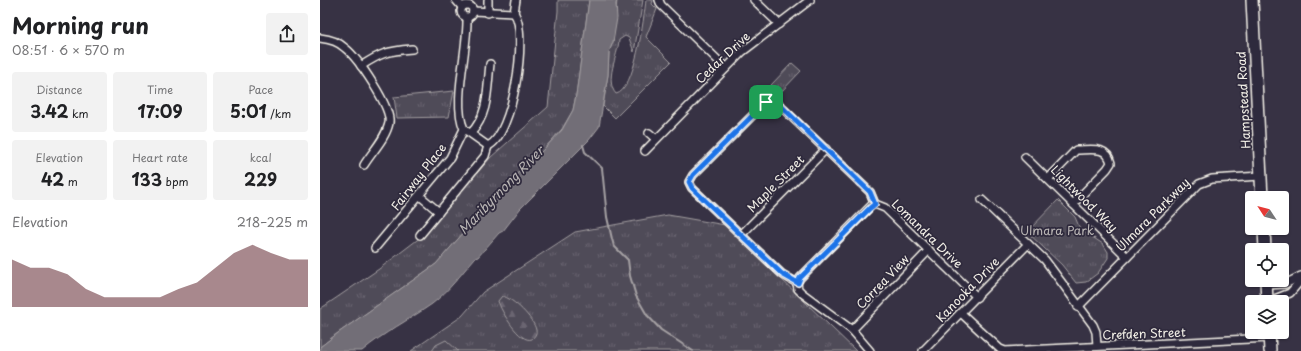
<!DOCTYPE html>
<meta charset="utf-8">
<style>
:root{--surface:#fff;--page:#f2f2f2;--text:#202124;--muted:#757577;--accent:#84575d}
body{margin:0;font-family:"Playpen Sans",sans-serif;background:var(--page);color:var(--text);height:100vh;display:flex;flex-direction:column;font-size:15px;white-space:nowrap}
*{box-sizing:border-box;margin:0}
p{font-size:13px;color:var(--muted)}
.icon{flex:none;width:22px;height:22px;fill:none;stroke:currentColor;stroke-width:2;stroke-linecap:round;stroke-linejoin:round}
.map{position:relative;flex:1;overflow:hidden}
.side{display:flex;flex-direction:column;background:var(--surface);width:320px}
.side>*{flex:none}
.needle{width:26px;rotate:306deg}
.buttons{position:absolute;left:925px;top:191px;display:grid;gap:8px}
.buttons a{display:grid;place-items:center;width:44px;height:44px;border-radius:4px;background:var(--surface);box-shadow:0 1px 3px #0004;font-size:20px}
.pin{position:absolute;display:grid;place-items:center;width:34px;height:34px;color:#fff;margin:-17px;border-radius:8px;box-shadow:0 2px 6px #0006}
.round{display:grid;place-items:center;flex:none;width:42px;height:42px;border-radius:4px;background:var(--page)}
.summary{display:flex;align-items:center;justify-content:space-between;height:68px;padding:0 12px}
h1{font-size:22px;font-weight:700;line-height:30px}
.metrics{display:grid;grid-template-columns:repeat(3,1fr);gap:6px;height:68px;padding:4px 12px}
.metrics div{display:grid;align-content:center;border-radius:4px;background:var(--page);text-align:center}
.metrics b{font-size:17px;font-weight:700}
.metrics small{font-size:11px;font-weight:400}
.metrics p{font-size:11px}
.chart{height:112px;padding:8px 12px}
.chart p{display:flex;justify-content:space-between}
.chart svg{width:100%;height:72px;margin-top:4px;fill:var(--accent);opacity:.7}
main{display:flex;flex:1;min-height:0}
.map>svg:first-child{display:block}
</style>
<main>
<section class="side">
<div class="summary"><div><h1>Morning run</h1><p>08:51 · 6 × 570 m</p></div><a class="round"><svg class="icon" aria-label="share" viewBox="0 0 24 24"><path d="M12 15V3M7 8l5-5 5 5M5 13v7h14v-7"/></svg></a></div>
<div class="metrics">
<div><p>Distance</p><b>3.42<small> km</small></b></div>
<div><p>Time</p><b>17:09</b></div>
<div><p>Pace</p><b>5:01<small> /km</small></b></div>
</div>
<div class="metrics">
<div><p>Elevation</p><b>42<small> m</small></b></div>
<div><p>Heart rate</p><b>133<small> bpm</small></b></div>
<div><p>kcal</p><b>229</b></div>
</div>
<div class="chart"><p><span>Elevation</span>218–225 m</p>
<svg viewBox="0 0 160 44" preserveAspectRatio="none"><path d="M0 44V15L10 20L20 20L30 24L40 33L50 38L60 38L70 38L80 38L90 33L100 29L110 20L120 11L130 6L140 11L150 15L160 15V44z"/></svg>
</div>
</section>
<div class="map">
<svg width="981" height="351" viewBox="0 0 981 351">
<defs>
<pattern id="grass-tufts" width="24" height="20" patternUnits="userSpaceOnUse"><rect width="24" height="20" fill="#504b59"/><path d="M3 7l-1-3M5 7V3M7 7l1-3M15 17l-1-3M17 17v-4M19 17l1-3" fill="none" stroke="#6a6571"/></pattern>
<pattern id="forest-firs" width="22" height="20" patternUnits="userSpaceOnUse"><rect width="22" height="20" fill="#504b59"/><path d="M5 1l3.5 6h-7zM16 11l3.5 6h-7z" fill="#6a6571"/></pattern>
</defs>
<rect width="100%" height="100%" fill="#373244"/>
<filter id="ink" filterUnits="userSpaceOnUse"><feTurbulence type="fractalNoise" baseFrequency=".025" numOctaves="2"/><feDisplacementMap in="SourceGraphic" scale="8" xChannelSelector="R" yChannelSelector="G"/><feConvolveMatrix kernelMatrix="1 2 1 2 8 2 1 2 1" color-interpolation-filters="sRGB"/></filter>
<g filter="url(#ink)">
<g fill="url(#grass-tufts)" stroke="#a29ea0">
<polygon points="238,0 269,0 256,95 253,110 242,129 222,151 190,180 116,264 18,333 0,347 0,309 59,269 101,237 171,157 228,107 238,11"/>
<path d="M297,0h26l-9,52 -5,-14 -4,-2 -6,4c-1,16 -15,40 -3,54 19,-3 28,-77 30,-94h7l-1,4 5,5 -11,28 25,25 -56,56 -12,-12 5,-31 1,-23 4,-10z"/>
<polygon points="472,63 481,71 460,93 451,85"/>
<polygon points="134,91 129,117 77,118 74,97"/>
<polygon points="738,200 755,217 760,229 783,244 788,252 788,258 778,273 766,282 756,283 742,265 707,232"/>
<polygon points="348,215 405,225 536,351 91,351 142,316 163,292 255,232"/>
</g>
<g fill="url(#forest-firs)" stroke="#a29ea0">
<path d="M182,296c11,2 32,23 34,34 1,4 -2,7 -4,9 -12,5 -31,-28 -34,-38z"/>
<polygon points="126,340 138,351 112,351 116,345"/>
</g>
<path fill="#726e77" stroke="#a6a2a4" d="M269,0h28l-1,4 1,14 -4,24 -4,10 -1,23 -9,52 -10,13 -69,69 -17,22 -4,2 -21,24 -3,1c-14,16 -26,33 -43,46 -23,16 -49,29 -70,47h-42v-4l18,-14 98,-69 74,-84 32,-29 20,-21 11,-20 3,-15z"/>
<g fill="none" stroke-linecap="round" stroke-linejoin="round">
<polyline stroke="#a6a2a4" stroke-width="2" points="263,145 265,152 282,168 287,217 292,239 294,246 308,260 310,276 316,296 327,315 341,330 373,351"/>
<g stroke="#f4f1e8" stroke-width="10">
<g id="street">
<polyline points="136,0 142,7"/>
<polyline points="339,0 341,5 406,68"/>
<polyline points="434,0 459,24"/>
<circle cx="147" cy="11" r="6"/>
<polyline points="153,11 194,13"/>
<polyline points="168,13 168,0"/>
<polyline points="194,13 196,0"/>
<path d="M0,38c9,1 19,4 25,10 13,10 47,60 44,75 -3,15 -17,29 -25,42"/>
<path d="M41,66c20,-13 26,-15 51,-17"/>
<path d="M144,129l24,17c25,-10 41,-114 26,-133"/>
<path d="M151,133c18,-19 16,-44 19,-69"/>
<polyline points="329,133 336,139"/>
<polyline points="325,151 422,52 490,0"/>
<polyline points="705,157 807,257"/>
<path d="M728,179l28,-29c14,0 31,-5 35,13l-4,6 -34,35"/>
<polyline points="100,196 119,212"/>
<polyline points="662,200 725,260 773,325 776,332 777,346"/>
<polyline points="100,235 165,156 168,146"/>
<polyline points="421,235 506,149"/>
<path d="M55,248l75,-90 14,-29c-12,-26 4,-79 3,-111"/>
<polyline points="477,283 462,274 372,188 369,182 373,175 446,102 450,100 454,100 550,192 555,204"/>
<polyline points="947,285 965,284 981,276"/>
<polyline points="947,302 970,293 981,280"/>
<polyline points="758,307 879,184 892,179 941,176"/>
<polyline points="641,313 680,349 685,351 950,338"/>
<polyline points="532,330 609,250"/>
<polyline points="550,351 532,330 482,293 478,289 477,283 480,278 551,206 555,204 565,208 657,297"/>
<polyline points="603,351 708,244"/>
</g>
</g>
<g stroke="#f4f1e8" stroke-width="14">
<g id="primary">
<polyline points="932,0 942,198"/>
<polyline points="944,228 945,250"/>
<polyline points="946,280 947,302"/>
<polyline points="949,332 950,351"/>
</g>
</g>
<use href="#street" stroke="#2f2a3d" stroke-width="7"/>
<use href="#primary" stroke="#2f2a3d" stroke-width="11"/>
</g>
</g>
<g fill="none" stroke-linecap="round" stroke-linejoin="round" filter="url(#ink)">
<g stroke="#fff" stroke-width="8">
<polygon id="route" points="450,100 458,103 550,192 555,204 550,208 480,278 478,283 462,274 372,188 369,182 373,175 446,102"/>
</g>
<use href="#route" stroke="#1a73e8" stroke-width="5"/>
</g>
<g text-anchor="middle" stroke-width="3.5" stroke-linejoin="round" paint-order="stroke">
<g font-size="12" fill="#f4f1e8" stroke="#2f2a3d">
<text transform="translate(403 58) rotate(-43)" y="4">Cedar Drive</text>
<text transform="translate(924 100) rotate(-93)" y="4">Hampstead Road</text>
<text transform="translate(99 177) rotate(-52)" y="4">Fairway Place</text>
<text transform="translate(456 184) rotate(-45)" y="4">Maple Street</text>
<text transform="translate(764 199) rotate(45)" y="4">Lightwood Way</text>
<text transform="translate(833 215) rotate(-45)" y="4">Ulmara Parkway</text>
<text transform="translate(607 234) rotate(44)" y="4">Lomandra Drive</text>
<text transform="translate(563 282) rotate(-46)" y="4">Correa View</text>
<text transform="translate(648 290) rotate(-46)" y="4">Kanooka Drive</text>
<text transform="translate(824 334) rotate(-2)" y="4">Crefden Street</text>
</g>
<g font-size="12" fill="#bbb7b6" stroke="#2f2a3d">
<text x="737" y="235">Ulmara Park</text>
</g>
<g font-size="13" font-style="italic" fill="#bab6b5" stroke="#2f2a3d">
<text transform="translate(181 190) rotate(-46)" y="5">Maribyrnong River</text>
</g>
</g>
</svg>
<div class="buttons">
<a><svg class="needle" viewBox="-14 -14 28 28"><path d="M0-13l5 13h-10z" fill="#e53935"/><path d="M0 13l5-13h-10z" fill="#757577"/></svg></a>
<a><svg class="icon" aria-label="locate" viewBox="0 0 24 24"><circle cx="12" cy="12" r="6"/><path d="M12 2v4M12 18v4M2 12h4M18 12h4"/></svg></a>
<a><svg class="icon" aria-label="layers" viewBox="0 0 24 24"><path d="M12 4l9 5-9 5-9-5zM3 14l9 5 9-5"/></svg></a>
</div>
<div class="pin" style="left:446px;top:102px;background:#1e9e55"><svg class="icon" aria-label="arrive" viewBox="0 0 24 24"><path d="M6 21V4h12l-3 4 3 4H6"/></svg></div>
</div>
</main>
